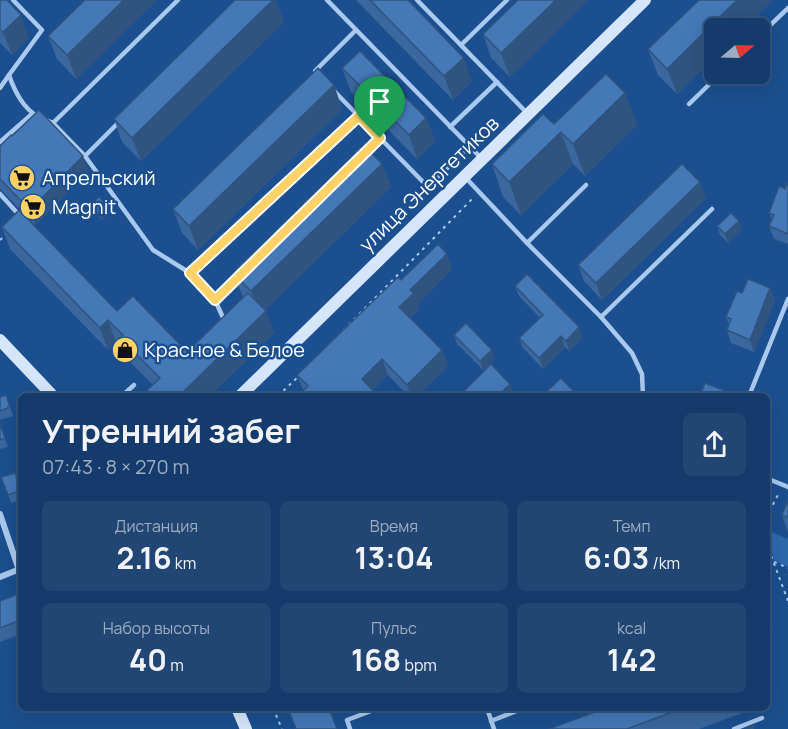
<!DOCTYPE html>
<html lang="ru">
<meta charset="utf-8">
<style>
:root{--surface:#143b6b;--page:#214673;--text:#f1f3f6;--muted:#9dadc1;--line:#33557e}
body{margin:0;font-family:Manrope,sans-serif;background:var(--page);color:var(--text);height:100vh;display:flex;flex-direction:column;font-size:22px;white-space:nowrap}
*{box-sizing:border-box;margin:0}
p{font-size:20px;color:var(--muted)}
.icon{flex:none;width:33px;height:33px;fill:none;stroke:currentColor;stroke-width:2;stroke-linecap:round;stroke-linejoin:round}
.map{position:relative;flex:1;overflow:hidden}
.side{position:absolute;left:18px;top:393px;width:752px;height:318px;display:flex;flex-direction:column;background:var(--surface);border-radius:9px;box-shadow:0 6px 24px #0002,0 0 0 2px var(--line)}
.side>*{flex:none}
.needle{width:39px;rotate:71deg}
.tools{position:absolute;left:704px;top:18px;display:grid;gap:12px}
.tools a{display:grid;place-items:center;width:66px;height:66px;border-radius:9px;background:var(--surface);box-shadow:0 6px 24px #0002,0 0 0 2px var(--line);font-size:30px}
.pin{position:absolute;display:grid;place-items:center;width:51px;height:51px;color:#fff;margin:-62px -26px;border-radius:50% 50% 50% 0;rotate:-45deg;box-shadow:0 0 6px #0007}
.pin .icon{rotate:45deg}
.round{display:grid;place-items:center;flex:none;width:63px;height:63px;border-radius:9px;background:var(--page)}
.summary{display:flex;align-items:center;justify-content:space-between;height:102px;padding:0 24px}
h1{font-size:33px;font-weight:700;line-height:45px}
.figures{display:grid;grid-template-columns:repeat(3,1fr);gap:9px;height:102px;padding:6px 24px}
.figures div{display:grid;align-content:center;border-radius:9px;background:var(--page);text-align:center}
.figures b{font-size:30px;font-weight:700}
.figures small{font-size:16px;font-weight:400}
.figures p{font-size:16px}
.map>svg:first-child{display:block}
</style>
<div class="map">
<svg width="788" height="729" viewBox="0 0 788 729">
<rect width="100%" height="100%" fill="#1b4f8f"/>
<polygon fill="#2e69ad" points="767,530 788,539 788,567 775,561 767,538"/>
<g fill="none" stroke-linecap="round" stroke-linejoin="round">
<g stroke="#a9c9ee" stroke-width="2" stroke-dasharray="3 4.5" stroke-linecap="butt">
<polyline points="0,240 7,234"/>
<polyline points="333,341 474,197"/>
<polyline points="278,396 300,375"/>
<polyline points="766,518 779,493"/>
<polyline points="766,542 788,601"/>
<polyline points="774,562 788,568"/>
<polyline points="273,708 282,729"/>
</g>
<g stroke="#a9c9ee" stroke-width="4.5">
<path d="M13,0l29,30 -33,45c5,15 15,35 29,41"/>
<polyline points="327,0 482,159"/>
<polyline points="417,0 526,112"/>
<polyline points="759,36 788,8"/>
<polyline points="461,45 507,0"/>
<polyline points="318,75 315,71 356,30"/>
<polyline points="0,88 9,75"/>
<polyline points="335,92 428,187 469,147"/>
<polyline points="689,104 720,74"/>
<polyline points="46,120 53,123 85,156 153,250 190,273"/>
<polyline points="53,123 178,0"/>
<polyline points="450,127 497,82"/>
<polyline points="0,142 32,114"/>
<polyline points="365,153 380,138"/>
<polyline points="85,156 119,122"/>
<polyline points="465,177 527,243 601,317 632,353 642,374 643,396"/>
<polyline points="0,194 20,216"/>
<polyline points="527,243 586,185"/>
<polyline points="215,300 239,277"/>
<polyline points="601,317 712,209"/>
<polyline points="225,322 215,300 190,273 359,116"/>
<polyline points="122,396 134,385"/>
<polyline points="749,396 788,299"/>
<polyline points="766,478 788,487"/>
<polyline points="487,708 494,729"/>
<polyline points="491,721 524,708"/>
<polyline points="350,729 347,720 379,708"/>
<polyline points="734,729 762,718"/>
</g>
<g stroke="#a9c9ee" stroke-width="6">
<polyline points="0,514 19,570"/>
<polyline points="0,577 20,569"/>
</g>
<g stroke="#d6e6fa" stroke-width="12">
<polyline points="0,340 53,396"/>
<polyline points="240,396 645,0"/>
<polyline points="237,708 246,729"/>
</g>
</g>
<g fill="#3a679d">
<polygon points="0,0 29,38 12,55 0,43"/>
<polygon points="85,0 157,0 76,79 57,59 48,36"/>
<polygon points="235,0 275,0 284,22 141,161 122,142 114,119"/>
<polygon points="356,0 408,0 472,81 453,100"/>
<polygon points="518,0 510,77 491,58 483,34"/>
<polygon points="699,0 773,0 677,94 658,75 648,49"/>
<polygon points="342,68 426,118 435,141 417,159 351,92"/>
<polygon points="334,85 342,109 198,250 182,233 173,209"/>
<polygon points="625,93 637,125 585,176 573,164 521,215 503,197 492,164 554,124"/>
<polygon points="0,146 89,171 35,225 0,189"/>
<polygon points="382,164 391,187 265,310 274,333 210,396 150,396 147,390 153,385 128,360 125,351 116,342 108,350 10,249 2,227 117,311 187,352 243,297 233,273"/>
<polygon points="788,181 788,244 774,239 769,226 772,221 769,213 785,189"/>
<polygon points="706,198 602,300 584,281 578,265"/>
<polygon points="90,205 111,212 102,220 92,210"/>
<polygon points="717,226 742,230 728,243 720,235"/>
<polygon points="447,254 452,269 418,304 419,309 410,318 442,350 448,366 417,396 408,396 388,375 372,390 303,390 297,375 401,280"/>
<polygon points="515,286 583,338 569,351 565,347 543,369 523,348 519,338 540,318 519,296"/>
<polygon points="770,288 775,301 754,352 731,343 727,330 729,325 726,317 742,293"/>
<polygon points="454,335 495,358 483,370 457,344"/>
<polygon points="6,395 13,416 0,420 0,397"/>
<polygon points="0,424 8,447 0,449"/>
<polygon points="1,477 21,489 21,500 11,503"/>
<polygon points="788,500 788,532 782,515"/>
<polygon points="21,593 21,634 0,642 0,601"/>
<polygon points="766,607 773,628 766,631"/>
<polygon points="606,708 750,708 750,710 699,729 549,729"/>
</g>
<g fill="#305480">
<polygon points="124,0 157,0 76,79 67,55"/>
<polygon points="273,0 275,0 284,22 141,161 132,138"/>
<polygon points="556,0 589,0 510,77 501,53"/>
<polygon points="737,0 773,0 744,28 714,28 714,58 677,94 667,69"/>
<polygon points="21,15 29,38 12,55 3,32"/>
<polygon points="464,58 472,81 453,100 444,76"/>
<polygon points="334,85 342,109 198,250 189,226"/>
<polygon points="625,93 637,125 585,176 573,144"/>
<polygon points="426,118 435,141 417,159 409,135"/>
<polygon points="561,132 573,164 521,215 509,182"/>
<polygon points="83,156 89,171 35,225 30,210"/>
<polygon points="382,164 391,187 260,315 251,291"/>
<polygon points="700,182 706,198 602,300 596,283"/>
<polygon points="109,208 111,212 102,220 100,216"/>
<polygon points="739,221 742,230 728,243 725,234"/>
<polygon points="447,254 452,269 418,304 419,309 405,323 399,307 410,290"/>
<polygon points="770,288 775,301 754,352 750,340"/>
<polygon points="266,311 274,333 210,396 179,396"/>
<polygon points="108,320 116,342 108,350 100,328"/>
<polygon points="579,327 583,338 569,351 566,341"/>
<polygon points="561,336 565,347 543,369 539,358"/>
<polygon points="442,350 448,366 417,396 411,396 407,385"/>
<polygon points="492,350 495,358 483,370 480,361"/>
<polygon points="382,359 388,375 367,394 362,379"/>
<polygon points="510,384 515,396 498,396"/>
</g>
<g fill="#4478b7" stroke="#305480" stroke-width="1.5">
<polygon points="0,0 7,0 21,15 3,32 0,29"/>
<polygon points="85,0 124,0 67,55 48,36"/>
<polygon points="235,0 273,0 132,138 114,119"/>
<polygon points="370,0 408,0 464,58 444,76"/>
<polygon points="518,0 556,0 501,53 483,34"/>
<polygon points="699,0 737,0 667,69 648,49"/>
<polygon points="360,51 426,118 409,135 342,68"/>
<polygon points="318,68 334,85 189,226 173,209"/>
<polygon points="606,74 625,93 573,144 561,132 509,182 492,164 543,114 554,124"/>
<polygon points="39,110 83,156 30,210 0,179 0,146 11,135 12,136"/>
<polygon points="364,145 382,164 251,291 233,273"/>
<polygon points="682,164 700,182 596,283 578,265"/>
<polygon points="788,181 788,234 769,226 774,215 769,213 779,186 785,189"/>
<polygon points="99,197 109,208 100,216 90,205"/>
<polygon points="19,210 117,311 133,296 187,352 248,293 266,311 179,396 153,396 147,390 160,378 120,338 123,335 108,320 100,328 2,227"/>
<polygon points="731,213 739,221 725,234 717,226"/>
<polygon points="438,244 447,254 410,290 414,293 399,307 442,350 407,385 382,359 362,379 378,396 297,396 308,386 297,375 398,277 401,280"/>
<polygon points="527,274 579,327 566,341 561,336 539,358 519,338 543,315 515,286"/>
<polygon points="748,279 770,288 750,340 727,330 731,319 726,317 737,291 742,293"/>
<polygon points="466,323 492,350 480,361 454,335"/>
<polygon points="491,364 510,384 498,396 459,396"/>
<polygon points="561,378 578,396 542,396"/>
<polygon points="705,383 728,392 727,396 700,396"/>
<polygon points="6,395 10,407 0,411 0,397"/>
<polygon points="0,424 5,438 0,440"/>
<polygon points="15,473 21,490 8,495 1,477"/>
<polygon points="788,500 788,518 782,515"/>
<polygon points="21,593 21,620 0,628 0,601"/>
<polygon points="766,608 771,624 766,626"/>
<polygon points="288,708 329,708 337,729 296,729"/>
<polygon points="606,708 683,708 627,729 549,729"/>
<polygon points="753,726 754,729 746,729"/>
</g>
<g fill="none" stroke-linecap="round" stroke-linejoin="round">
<g stroke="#fff" stroke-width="12">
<polygon id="route" points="359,116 380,138 215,300 190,273"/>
</g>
<use href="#route" stroke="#ffd166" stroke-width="8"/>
</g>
<defs>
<g id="supermarket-disc" transform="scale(1.35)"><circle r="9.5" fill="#ffd166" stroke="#1b4f8f"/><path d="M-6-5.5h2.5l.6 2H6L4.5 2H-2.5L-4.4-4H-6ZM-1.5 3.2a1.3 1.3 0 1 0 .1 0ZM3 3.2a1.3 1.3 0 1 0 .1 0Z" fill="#111"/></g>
<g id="shop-disc" transform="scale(1.35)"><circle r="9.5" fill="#ffd166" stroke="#1b4f8f"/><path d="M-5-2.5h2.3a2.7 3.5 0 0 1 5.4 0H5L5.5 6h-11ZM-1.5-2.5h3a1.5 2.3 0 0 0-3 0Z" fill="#111"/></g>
</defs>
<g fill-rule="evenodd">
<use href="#supermarket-disc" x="22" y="178"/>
<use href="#supermarket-disc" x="33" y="207"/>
<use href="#shop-disc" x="125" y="350"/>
</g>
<g text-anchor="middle" stroke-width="5" stroke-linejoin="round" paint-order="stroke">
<g font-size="20" fill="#fff" stroke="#1b4f8f" text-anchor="start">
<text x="42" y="185">Апрельский</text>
<text x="52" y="214">Magnit</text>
<text x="144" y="357">Красное &amp; Белое</text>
</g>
<g font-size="20" fill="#fff" stroke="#1b4f8f">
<text transform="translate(429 184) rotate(-44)" y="7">улица Энергетиков</text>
</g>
</g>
</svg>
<div class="tools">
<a><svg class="needle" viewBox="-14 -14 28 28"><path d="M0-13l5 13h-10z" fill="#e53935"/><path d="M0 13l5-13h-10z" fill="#9dadc1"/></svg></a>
</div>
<div class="pin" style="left:380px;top:138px;background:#1e9e55"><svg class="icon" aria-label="arrive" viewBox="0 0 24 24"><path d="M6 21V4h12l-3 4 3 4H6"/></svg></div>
<section class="side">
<div class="summary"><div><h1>Утренний забег</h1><p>07:43 · 8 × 270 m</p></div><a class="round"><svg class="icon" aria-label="share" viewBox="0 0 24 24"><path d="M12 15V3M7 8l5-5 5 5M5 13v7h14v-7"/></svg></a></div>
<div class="figures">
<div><p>Дистанция</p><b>2.16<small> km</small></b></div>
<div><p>Время</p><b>13:04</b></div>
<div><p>Темп</p><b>6:03<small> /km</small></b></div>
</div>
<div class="figures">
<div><p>Набор высоты</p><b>40<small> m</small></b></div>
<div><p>Пульс</p><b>168<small> bpm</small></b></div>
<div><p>kcal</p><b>142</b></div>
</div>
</section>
</div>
